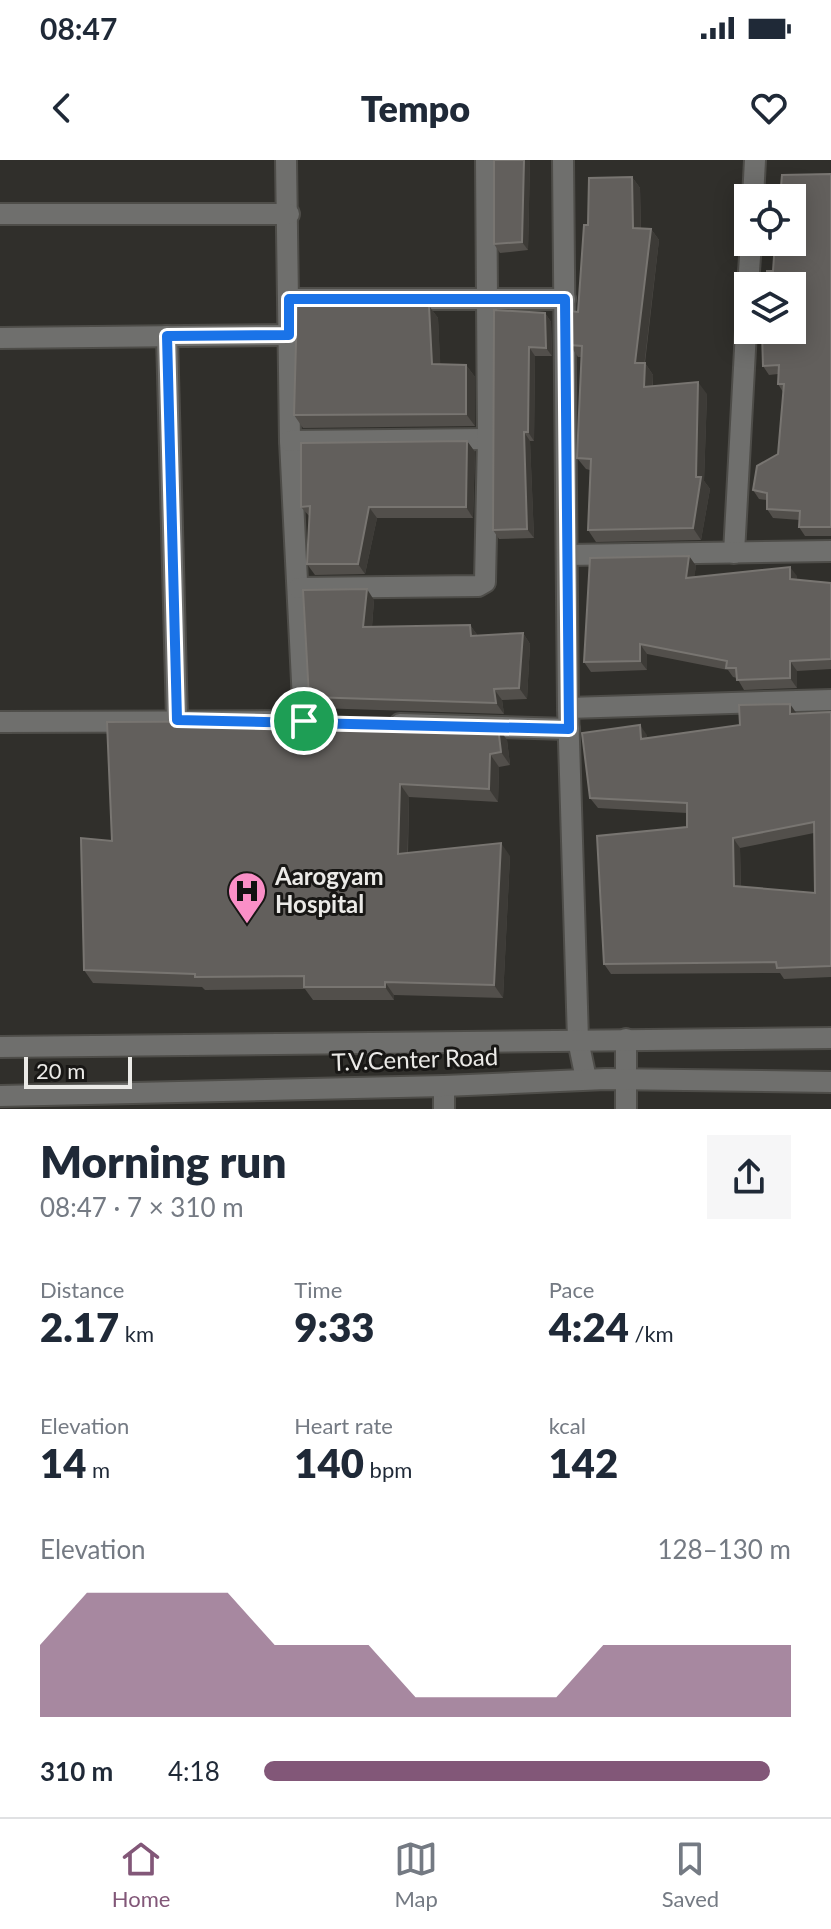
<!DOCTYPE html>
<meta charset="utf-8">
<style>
:root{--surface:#fff;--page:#f6f6f7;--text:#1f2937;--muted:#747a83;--line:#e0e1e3;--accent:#825778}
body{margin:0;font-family:Lato,sans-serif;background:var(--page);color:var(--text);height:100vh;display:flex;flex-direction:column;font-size:30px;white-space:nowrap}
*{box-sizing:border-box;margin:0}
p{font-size:26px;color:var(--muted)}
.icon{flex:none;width:44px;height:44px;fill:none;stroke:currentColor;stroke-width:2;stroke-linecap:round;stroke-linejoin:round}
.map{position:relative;height:949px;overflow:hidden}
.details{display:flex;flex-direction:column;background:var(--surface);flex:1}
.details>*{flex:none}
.controls{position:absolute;left:734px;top:24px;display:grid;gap:16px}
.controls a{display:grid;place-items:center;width:72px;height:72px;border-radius:0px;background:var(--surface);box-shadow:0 4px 20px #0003;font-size:40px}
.scale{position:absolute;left:24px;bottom:20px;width:108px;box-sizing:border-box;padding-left:8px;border:4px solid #ebeae7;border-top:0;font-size:22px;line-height:28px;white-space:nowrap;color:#ebeae7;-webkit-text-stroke:6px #181715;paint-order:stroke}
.pin{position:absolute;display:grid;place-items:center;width:68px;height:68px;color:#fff;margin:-34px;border:4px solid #fff;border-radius:50%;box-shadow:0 2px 8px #0007}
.round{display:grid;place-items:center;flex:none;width:84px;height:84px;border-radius:0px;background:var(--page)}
.headline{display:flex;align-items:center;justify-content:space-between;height:136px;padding:0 40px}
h1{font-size:44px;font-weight:800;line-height:60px}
.figures{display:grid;grid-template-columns:repeat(3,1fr);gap:12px;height:136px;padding:8px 40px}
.figures div{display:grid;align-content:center}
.figures b{font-size:40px;font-weight:800}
.figures small{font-size:22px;font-weight:400}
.figures p{font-size:22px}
.chart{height:224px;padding:16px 40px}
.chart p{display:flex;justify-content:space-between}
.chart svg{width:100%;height:144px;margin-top:8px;fill:var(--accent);opacity:.7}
ul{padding:0 40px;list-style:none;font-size:26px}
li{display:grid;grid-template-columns:128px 96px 1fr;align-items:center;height:60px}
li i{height:20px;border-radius:10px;background:var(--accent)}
.status{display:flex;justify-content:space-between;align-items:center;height:56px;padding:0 40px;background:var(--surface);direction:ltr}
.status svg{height:22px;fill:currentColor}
header{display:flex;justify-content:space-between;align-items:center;height:104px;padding:0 40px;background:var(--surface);font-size:36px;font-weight:800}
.tabs{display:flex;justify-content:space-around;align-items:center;height:112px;border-top:2px solid var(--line);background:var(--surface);font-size:22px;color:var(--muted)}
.tabs a{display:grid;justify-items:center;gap:4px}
.tabs .on{color:var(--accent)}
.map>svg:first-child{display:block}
</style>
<div class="status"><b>08:47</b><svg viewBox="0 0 49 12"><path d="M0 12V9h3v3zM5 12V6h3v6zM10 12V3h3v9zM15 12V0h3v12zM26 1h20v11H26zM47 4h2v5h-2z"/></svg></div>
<header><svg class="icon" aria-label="back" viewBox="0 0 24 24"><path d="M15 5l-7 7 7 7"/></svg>Tempo<svg class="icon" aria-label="heart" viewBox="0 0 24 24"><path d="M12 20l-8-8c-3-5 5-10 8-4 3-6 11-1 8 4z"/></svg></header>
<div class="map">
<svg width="831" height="949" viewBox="0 0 831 949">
<rect width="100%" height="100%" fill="#302f2b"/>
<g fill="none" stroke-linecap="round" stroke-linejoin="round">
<g stroke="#4e4d49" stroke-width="24">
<g id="minor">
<polyline points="286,0 290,281 304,561"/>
<polyline points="563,0 568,548 578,880 586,919"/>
<polyline points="753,38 755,0"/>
<polyline points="0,54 289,54"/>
<polyline points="748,126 751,82"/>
<polyline points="289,139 565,139"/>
<polyline points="167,176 177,560"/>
<polyline points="0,178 289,175"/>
<polyline points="290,281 488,279"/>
<polyline points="734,393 748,134"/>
<polyline points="567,395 831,391"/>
<polyline points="299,428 478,426 485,422 488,279 486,0"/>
<polyline points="568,548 831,540"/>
<polyline points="0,562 304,561"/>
<polyline points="400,564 569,569"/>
<polyline points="444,926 444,949"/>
<polyline points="626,949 626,879"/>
</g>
</g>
<g stroke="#4e4d49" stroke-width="24">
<g id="tertiary">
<polyline points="0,887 831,878"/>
<polyline points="0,936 444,926 606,919 831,922"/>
</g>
</g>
<use href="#minor" stroke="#6f6f6d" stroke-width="20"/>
<use href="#tertiary" stroke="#6f6f6d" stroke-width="20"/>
</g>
<g fill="#524f4b" fill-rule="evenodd">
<polygon points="494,0 530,0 528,90 500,93 494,84"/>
<polygon points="831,14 831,376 805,376 799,367 800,360 773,358 767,349 767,340 759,339 753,330 778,294 783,232 778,224 778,214 769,215 763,206 773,111"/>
<polygon points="632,17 640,28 641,68 651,69 659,80 645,203 653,215 653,226 707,234 704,321 710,329 701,380 596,382 588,370 590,310 586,309 577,298 581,197 578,197 570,185 578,152 588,65"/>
<polygon points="429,146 438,158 440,204 466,205 475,217 475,266 303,268 294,255"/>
<polygon points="494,150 545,153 551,162 552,196 535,196 534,281 530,281 534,378 499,379 493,370"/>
<polygon points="467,281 475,292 473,358 377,358 365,414 315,415 307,404 310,357 301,347"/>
<polygon points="689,396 696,406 694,417 797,416 797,420 831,423 831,509 797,511 797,528 744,530 737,518 733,517 728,510 647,494 647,510 591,512 584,502"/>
<polygon points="374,440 372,467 470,465 478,476 523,473 530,484 527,539 502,540 504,554 316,548 309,537"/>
<path d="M831,552v265l-47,2 -4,-6 -169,1 -7,-10 83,-137v-14l-89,-5 -8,-10 57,-63v3l93,-13 57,-11zM814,673l1,60 -74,-6 -1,-39z"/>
<polygon points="507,580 510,605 499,607 498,642 409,637 408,693 510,696 503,838 394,835 394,840 313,840 305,829 205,830 202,827 93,823 84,810 112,681"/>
</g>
<g fill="#3d3b37">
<polygon points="524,0 530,0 528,90 522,82"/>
<polygon points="632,17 640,28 641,80 633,68"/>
<polygon points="651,69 659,80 643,215 635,203"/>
<polygon points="429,146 438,158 441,216 432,204"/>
<polygon points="545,153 551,162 552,196 546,188"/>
<polygon points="529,187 535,196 534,281 528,272"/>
<polygon points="645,203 653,215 652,239 644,227"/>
<polygon points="466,205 475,217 475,266 466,254"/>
<polygon points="698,222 707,234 704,321 710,329 701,380 693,368 696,317"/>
<polygon points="524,272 530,281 534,378 527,369"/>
<polygon points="467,281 475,292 473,358 466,347"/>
<polygon points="369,347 377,358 365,414 358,404"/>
<polygon points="689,396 696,406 693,428 686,418"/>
<polygon points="790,407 797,416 797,429 790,419"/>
<polygon points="367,429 374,440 371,478 363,467"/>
<polygon points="470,465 478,476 471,476"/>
<polygon points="523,473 530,484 527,539 519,528"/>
<polygon points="640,484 647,494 647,510 640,501"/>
<polygon points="790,501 797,511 797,528 790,518"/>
<polygon points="494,529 502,540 504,554 496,543"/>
<polygon points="790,544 797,554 790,554"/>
<polygon points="640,565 647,575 648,589 641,579"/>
<polygon points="498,567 507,580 510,605 501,592"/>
<polygon points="490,594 499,607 498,642 489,629"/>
<polygon points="400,624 409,637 407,707 398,694"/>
<polygon points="733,678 740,688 741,737 734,726"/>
<polygon points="501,683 510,696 503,838 494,825"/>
<polygon points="385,822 394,835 394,840 385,827"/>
</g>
<g fill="#625f5c" stroke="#787571" stroke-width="2" fill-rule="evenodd">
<polygon points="494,0 524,0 522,82 494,84"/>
<polygon points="831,14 831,367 799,367 800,351 767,349 767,333 753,330 757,306 778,294 784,224 778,224 779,205 763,206 762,174 766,174 766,170 792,170 792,126 767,126 767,111 773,111 775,82 792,82 792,38 780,38 782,15"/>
<polygon points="632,17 633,68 651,69 635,203 645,203 644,227 698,222 696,317 701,317 693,368 588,370 591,299 577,298 582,186 570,185 569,151 578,152 584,65 588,65 589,18"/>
<polygon points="297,146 429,146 432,204 466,205 466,254 294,255"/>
<polygon points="494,150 545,153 546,188 529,187 528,272 524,272 527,369 493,370"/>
<polygon points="467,281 466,347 369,347 358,404 307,404 310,346 301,347 301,283"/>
<polygon points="689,396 686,418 790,407 790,419 831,423 831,499 790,501 790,518 737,520 736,508 726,508 727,501 640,484 640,501 584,502 590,398"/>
<polygon points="367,429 363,467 470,465 471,476 523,473 519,528 494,529 496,543 309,537 303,430"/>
<path d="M790,544v10l41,-2v254l-54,2 -1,-6 -172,2 -7,-128 90,-9v-24l-97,-5 -8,-65 58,-8 1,14 99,-14 -1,-20zM814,662l1,71 -81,-7 -1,-48z"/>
<polygon points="295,561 498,567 501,592 490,594 489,629 400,624 398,694 501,683 494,825 385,822 385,827 304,827 304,816 195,817 195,814 84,810 81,678 112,681 107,562"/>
</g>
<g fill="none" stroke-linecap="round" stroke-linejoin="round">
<g stroke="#fff" stroke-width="16">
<polygon id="route" points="289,139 565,139 569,569 177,560 167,176 289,175"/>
</g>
<use href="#route" stroke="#1a73e8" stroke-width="10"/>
</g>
<defs>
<g id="hospital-pin" transform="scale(2)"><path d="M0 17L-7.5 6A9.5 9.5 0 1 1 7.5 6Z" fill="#fa8fc7" stroke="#181715"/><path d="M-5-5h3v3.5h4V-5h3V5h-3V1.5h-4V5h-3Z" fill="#111"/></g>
</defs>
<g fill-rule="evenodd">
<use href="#hospital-pin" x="247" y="731"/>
</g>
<g text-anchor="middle" stroke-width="6" stroke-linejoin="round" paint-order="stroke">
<g font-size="24" font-weight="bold" fill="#ebeae7" stroke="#181715" text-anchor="start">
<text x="275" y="725">Aarogyam<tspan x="275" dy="28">Hospital</tspan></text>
</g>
<g font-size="24" fill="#ebeae7" stroke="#181715">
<text transform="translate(415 900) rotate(-2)" y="8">T.V.Center Road</text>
</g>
</g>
</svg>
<div class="controls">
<a><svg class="icon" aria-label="locate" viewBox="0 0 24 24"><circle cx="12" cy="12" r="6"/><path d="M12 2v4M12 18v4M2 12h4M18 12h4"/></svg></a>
<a><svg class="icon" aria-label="layers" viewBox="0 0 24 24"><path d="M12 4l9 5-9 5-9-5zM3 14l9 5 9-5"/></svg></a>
</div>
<div class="scale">20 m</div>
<div class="pin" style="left:304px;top:561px;background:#1e9e55"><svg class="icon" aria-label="arrive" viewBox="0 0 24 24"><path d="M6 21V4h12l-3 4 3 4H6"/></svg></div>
</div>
<section class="details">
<div class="headline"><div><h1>Morning run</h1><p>08:47 · 7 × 310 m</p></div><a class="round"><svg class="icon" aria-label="share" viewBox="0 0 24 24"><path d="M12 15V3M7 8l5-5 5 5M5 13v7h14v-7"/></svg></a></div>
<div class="figures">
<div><p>Distance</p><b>2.17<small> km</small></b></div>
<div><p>Time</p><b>9:33</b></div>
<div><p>Pace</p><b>4:24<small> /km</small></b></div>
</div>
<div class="figures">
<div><p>Elevation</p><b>14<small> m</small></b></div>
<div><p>Heart rate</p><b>140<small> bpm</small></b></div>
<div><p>kcal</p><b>142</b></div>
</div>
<div class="chart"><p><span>Elevation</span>128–130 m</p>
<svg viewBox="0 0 160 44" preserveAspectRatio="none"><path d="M0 44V22L10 6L20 6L30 6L40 6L50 22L60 22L70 22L80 38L90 38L100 38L110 38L120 22L130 22L140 22L150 22L160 22V44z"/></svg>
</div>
<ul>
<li><b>310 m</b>4:18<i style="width:96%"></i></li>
</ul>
</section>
<nav class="tabs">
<a class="on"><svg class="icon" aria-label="home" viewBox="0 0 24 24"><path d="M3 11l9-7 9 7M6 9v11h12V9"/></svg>Home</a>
<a><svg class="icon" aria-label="map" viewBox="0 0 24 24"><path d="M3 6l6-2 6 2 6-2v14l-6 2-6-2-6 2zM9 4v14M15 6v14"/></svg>Map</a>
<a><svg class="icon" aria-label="saved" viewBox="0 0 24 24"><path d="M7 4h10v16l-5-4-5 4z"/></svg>Saved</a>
</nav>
